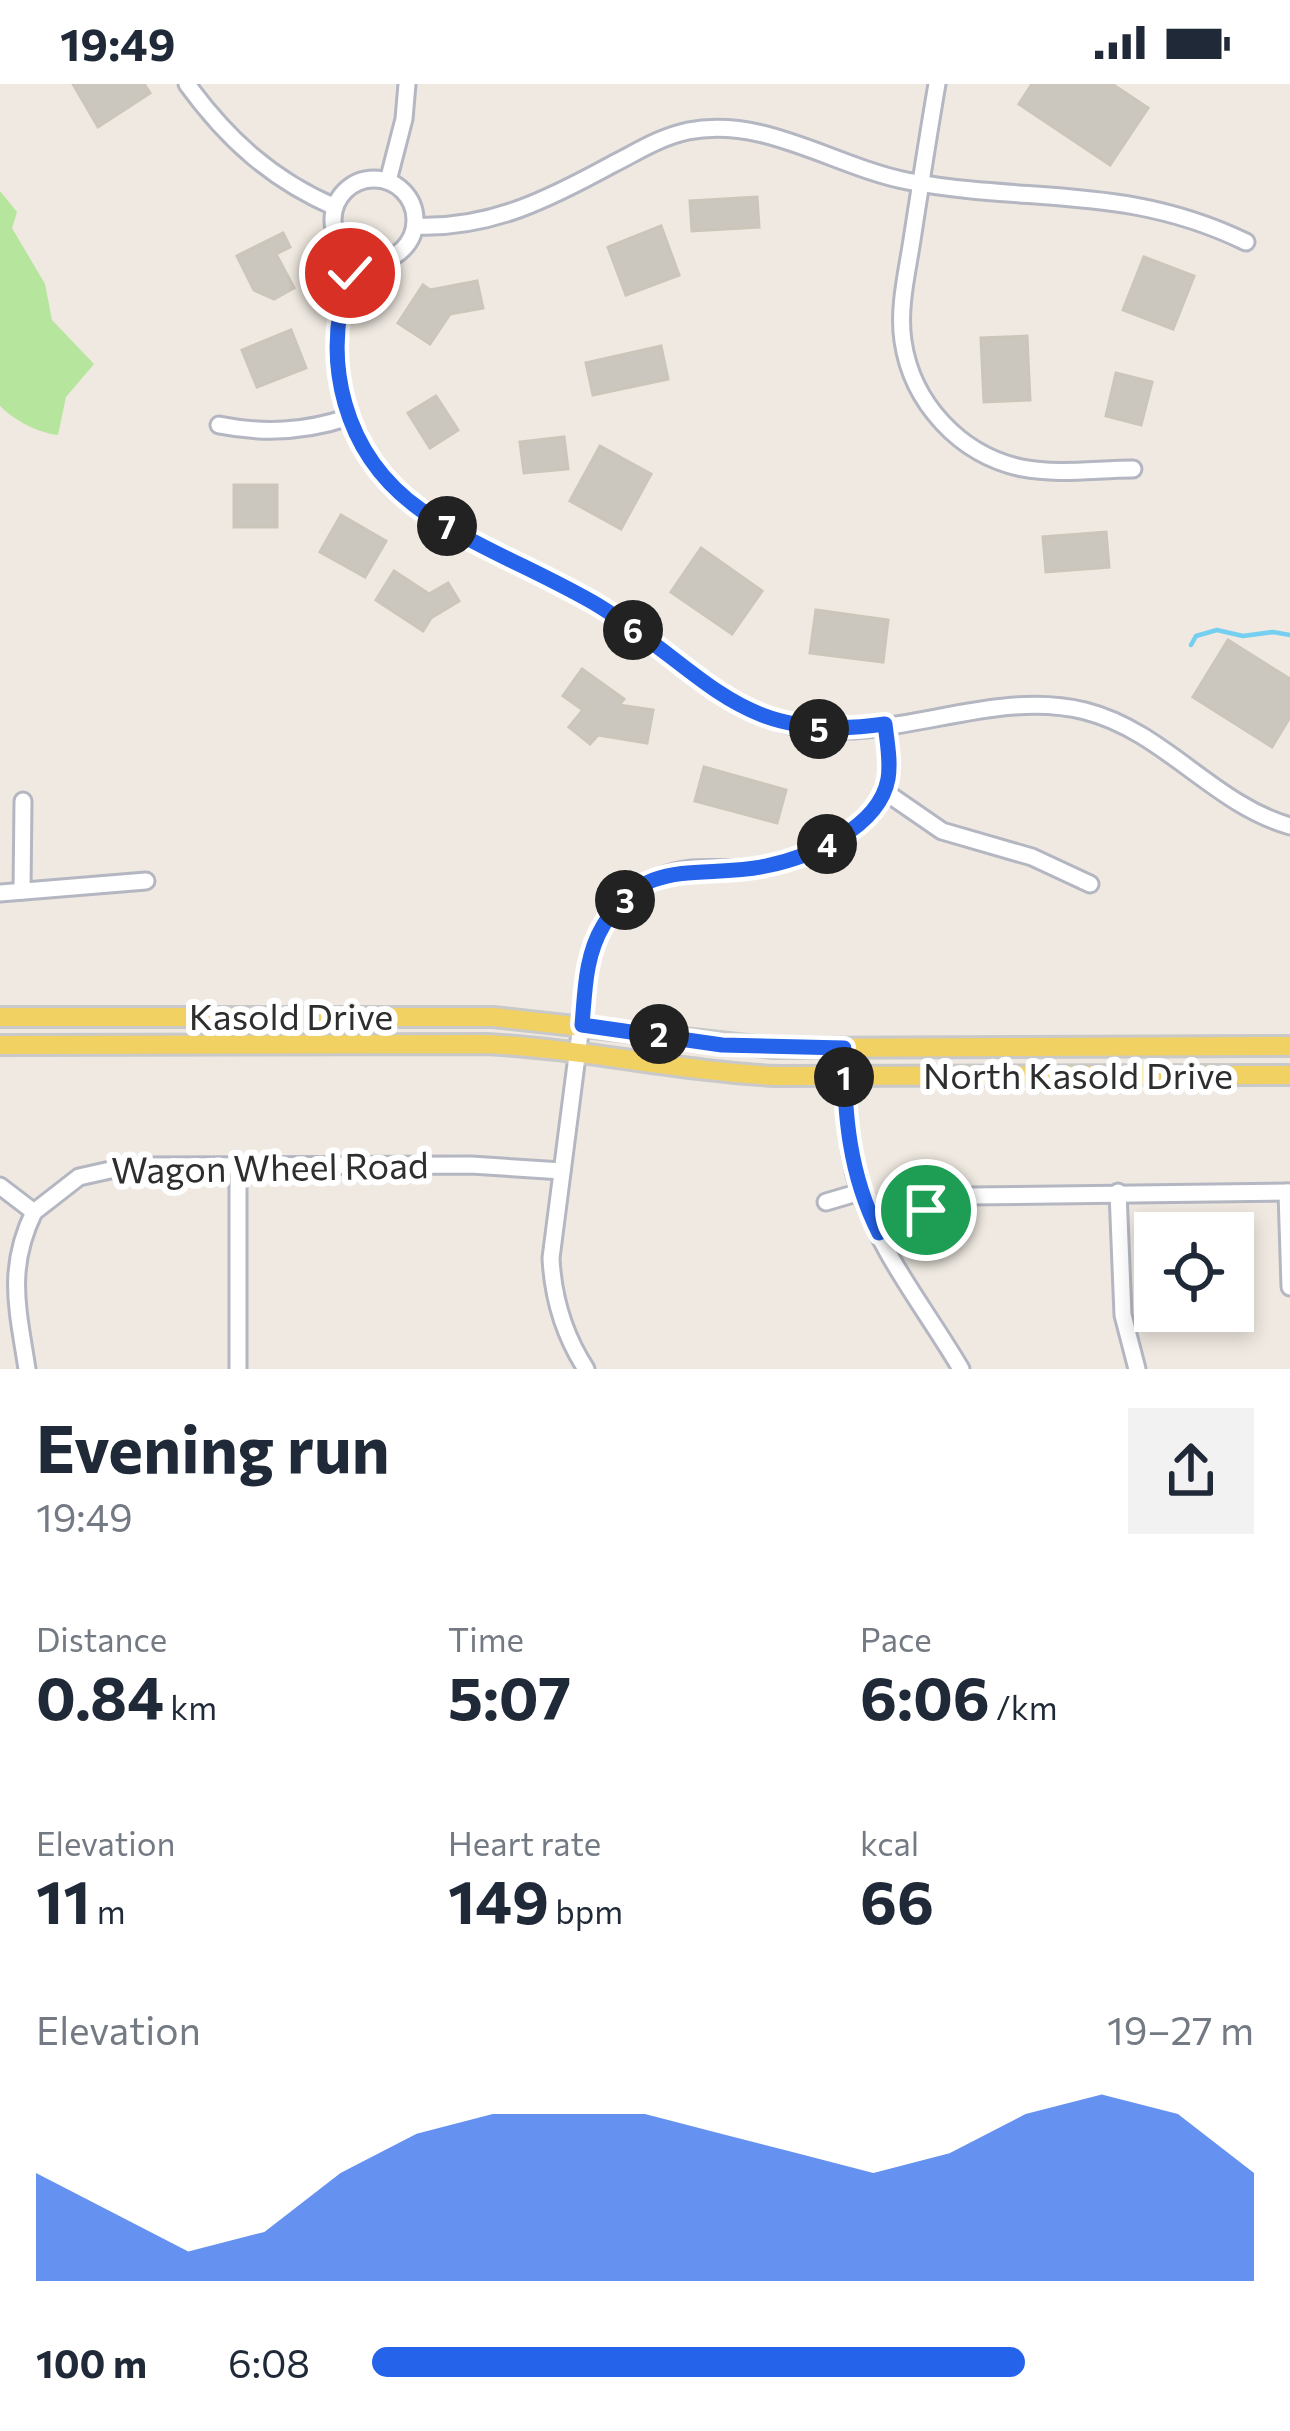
<!DOCTYPE html>
<meta charset="utf-8">
<style>
:root{--surface:#fff;--page:#f2f2f3;--text:#1f2937;--muted:#747a83;--accent:#2563eb}
body{margin:0;font-family:Commissioner,sans-serif;background:var(--page);color:var(--text);height:100vh;display:flex;flex-direction:column;font-size:45px;white-space:nowrap}
*{box-sizing:border-box;margin:0}
p{font-size:39px;color:var(--muted)}
.icon{flex:none;width:66px;height:66px;fill:none;stroke:currentColor;stroke-width:2;stroke-linecap:round;stroke-linejoin:round}
.map{position:relative;height:1285px;overflow:hidden}
.panel{display:flex;flex-direction:column;background:var(--surface);flex:1}
.panel>*{flex:none}
.controls{position:absolute;left:1134px;top:1128px;display:grid;gap:24px}
.controls a{display:grid;place-items:center;width:120px;height:120px;border-radius:0px;background:var(--surface);box-shadow:0 6px 18px #0003;font-size:60px}
.pin{position:absolute;display:grid;place-items:center;width:102px;height:102px;color:#fff;margin:-51px;border:6px solid #fff;border-radius:50%;box-shadow:0 3px 12px #0007}
.km{position:absolute;width:60px;height:60px;margin:-30px;border-radius:50%;background:#222;color:#fff;font-size:33px;line-height:60px;text-align:center}
.round{display:grid;place-items:center;flex:none;width:126px;height:126px;border-radius:0px;background:var(--page)}
.overview{display:flex;align-items:center;justify-content:space-between;height:204px;padding:0 36px}
h1{font-size:66px;font-weight:700;line-height:90px}
.figures{display:grid;grid-template-columns:repeat(3,1fr);gap:18px;height:204px;padding:12px 36px}
.figures div{display:grid;align-content:center}
.figures b{font-size:60px;font-weight:700}
.figures small{font-size:33px;font-weight:400}
.figures p{font-size:33px}
.chart{height:336px;padding:24px 36px}
.chart p{display:flex;justify-content:space-between}
.chart svg{width:100%;height:216px;margin-top:12px;fill:var(--accent);opacity:.7}
ul{padding:0 36px;list-style:none;font-size:39px}
li{display:grid;grid-template-columns:192px 144px 1fr;align-items:center;height:90px}
li i{height:30px;border-radius:15px;background:var(--accent)}
.status{display:flex;justify-content:space-between;align-items:center;height:84px;padding:0 60px;background:var(--surface);direction:ltr}
.status svg{height:33px;fill:currentColor}
.map>svg:first-child{display:block}
</style>
<div class="status"><b>19:49</b><svg viewBox="0 0 49 12"><path d="M0 12V9h3v3zM5 12V6h3v6zM10 12V3h3v9zM15 12V0h3v12zM26 1h20v11H26zM47 4h2v5h-2z"/></svg></div>
<div class="map">
<svg width="1290" height="1285" viewBox="0 0 1290 1285">
<rect width="100%" height="100%" fill="#efe9e1"/>
<path fill="#b6e59e" d="M0,107l17,21 -5,16 33,56 7,36 42,44 -28,33 -8,38c-20,-2 -44,-15 -58,-29z"/>
<g fill="none" stroke-linecap="round" stroke-linejoin="round">
<polyline stroke="#75cff0" stroke-width="4.5" points="1191,561 1196,552 1217,546 1243,552 1273,548 1290,551"/>
</g>
<g fill="#cbc7bf" stroke="#cbc5ba" stroke-width="3">
<polygon points="73,0 144,0 150,9 98,43"/>
<polygon points="1032,0 1112,0 1148,24 1110,81 1019,20"/>
<polygon points="757,113 759,143 692,147 690,117"/>
<polygon points="661,142 679,191 626,211 608,163"/>
<polygon points="283,149 290,163 276,170 294,204 274,215 254,206 237,172"/>
<polygon points="1144,173 1194,192 1173,245 1123,226"/>
<polygon points="477,197 483,224 450,230 430,260 398,239 423,201 430,206"/>
<polygon points="291,246 306,284 257,303 242,266"/>
<polygon points="1027,252 1030,316 984,318 981,254"/>
<polygon points="661,262 668,295 593,311 586,279"/>
<polygon points="1116,289 1152,298 1141,341 1106,332"/>
<polygon points="436,312 458,346 430,364 408,329"/>
<polygon points="564,353 568,385 524,389 520,358"/>
<polygon points="600,362 651,390 621,445 570,417"/>
<rect x="234" y="401" width="43" height="42"/>
<polygon points="341,431 386,457 365,493 320,468"/>
<polygon points="1106,448 1109,483 1046,488 1043,453"/>
<polygon points="701,464 762,507 732,550 671,508"/>
<polygon points="394,487 429,510 448,499 459,517 431,534 423,547 376,516"/>
<polygon points="816,526 888,536 883,578 810,569"/>
<polygon points="1228,556 1290,595 1290,633 1272,663 1193,613"/>
<polygon points="582,585 624,615 619,621 653,626 647,659 598,651 590,660 569,643 583,626 563,612"/>
<polygon points="704,683 786,706 777,739 695,717"/>
</g>
<g fill="none" stroke-linecap="round" stroke-linejoin="round">
<g stroke="#b4b7c1" stroke-width="21">
<g id="minor">
<path d="M187,0c40,55 85,96 148,123"/>
<path d="M937,0c-9,52 -17,104 -25,156 -5,33 -14,68 -9,101 9,62 57,114 119,127 36,7 75,1 111,1"/>
<circle cx="374" cy="136" r="41"/>
<polyline points="388,97 404,35 407,0"/>
<path d="M416,142c74,3 133,-27 197,-62 24,-12 47,-27 75,-33 77,-15 145,35 219,50 122,23 220,3 339,61"/>
<path d="M356,173c-38,103 -18,202 79,262 54,34 115,56 169,90 66,42 121,106 201,119 93,14 188,-40 280,-17 79,20 128,93 205,115"/>
<path d="M219,341c45,9 86,7 130,-8"/>
<polyline points="884,707 942,747 1032,773 1090,800"/>
<polyline points="22,807 23,717"/>
<polyline points="0,809 146,797"/>
<path d="M844,965c0,46 1,94 15,140 21,64 68,122 102,180"/>
<polyline points="0,1102 34,1128 79,1093 128,1082 471,1081 562,1087"/>
<polyline points="1118,1108 1123,1231 1137,1285"/>
<polyline points="1287,1108 1290,1203"/>
<polyline points="826,1118 860,1108"/>
<polyline points="879,1149 926,1126 971,1112 1290,1108"/>
<path d="M27,1285c-9,-59 -21,-100 7,-157"/>
<polyline points="238,1285 238,1081"/>
<path d="M586,1285c-22,-34 -33,-70 -35,-111l38,-295c13,-49 50,-89 103,-94 24,-2 49,2 73,-3 44,-8 114,-37 123,-87 3,-18 -1,-37 -3,-55"/>
</g>
</g>
<g stroke="#c9c9c9" stroke-width="24">
<g id="major">
<polyline points="0,933 493,933 774,964 1290,962"/>
<path d="M0,961l487,-1c97,5 192,27 289,32l514,-1"/>
</g>
</g>
<use href="#minor" stroke="#fff" stroke-width="15"/>
<use href="#major" stroke="#f2d163" stroke-width="18"/>
</g>
<g fill="none" stroke-linecap="round" stroke-linejoin="round">
<g stroke="#fff" stroke-width="24">
<path id="route" d="M350,189c-30,87 -7,182 71,237 55,38 121,62 178,96 111,68 139,139 286,118 2,18 6,37 3,55 -9,49 -78,78 -122,87 -64,14 -121,-12 -163,60 -18,30 -18,66 -21,99l140,20 122,3c0,66 5,126 35,185l47,-23"/>
</g>
<use href="#route" stroke="#2563eb" stroke-width="15"/>
</g>
<g text-anchor="middle" stroke-width="12" stroke-linejoin="round" paint-order="stroke">
<g font-size="36" fill="#2e2e2e" stroke="#fff">
<text x="291" y="946">Kasold Drive</text>
<text x="1078" y="1005">North Kasold Drive</text>
<text transform="translate(270 1084) rotate(-1)" y="13">Wagon Wheel Road</text>
</g>
</g>
</svg>
<div class="controls">
<a><svg class="icon" aria-label="locate" viewBox="0 0 24 24"><circle cx="12" cy="12" r="6"/><path d="M12 2v4M12 18v4M2 12h4M18 12h4"/></svg></a>
</div>
<div class="pin" style="left:926px;top:1126px;background:#1e9e55"><svg class="icon" aria-label="arrive" viewBox="0 0 24 24"><path d="M6 21V4h12l-3 4 3 4H6"/></svg></div>
<div class="pin" style="left:350px;top:189px;background:#d93025"><svg class="icon" aria-label="check" viewBox="0 0 24 24"><path d="M5 12l5 5 9-10"/></svg></div>
<b class="km" style="left:844px;top:993px">1</b>
<b class="km" style="left:659px;top:950px">2</b>
<b class="km" style="left:625px;top:816px">3</b>
<b class="km" style="left:827px;top:760px">4</b>
<b class="km" style="left:819px;top:645px">5</b>
<b class="km" style="left:633px;top:546px">6</b>
<b class="km" style="left:447px;top:442px">7</b>
</div>
<section class="panel">
<div class="overview"><div><h1>Evening run</h1><p>19:49</p></div><a class="round"><svg class="icon" aria-label="share" viewBox="0 0 24 24"><path d="M12 15V3M7 8l5-5 5 5M5 13v7h14v-7"/></svg></a></div>
<div class="figures">
<div><p>Distance</p><b>0.84<small> km</small></b></div>
<div><p>Time</p><b>5:07</b></div>
<div><p>Pace</p><b>6:06<small> /km</small></b></div>
</div>
<div class="figures">
<div><p>Elevation</p><b>11<small> m</small></b></div>
<div><p>Heart rate</p><b>149<small> bpm</small></b></div>
<div><p>kcal</p><b>66</b></div>
</div>
<div class="chart"><p><span>Elevation</span>19–27 m</p>
<svg viewBox="0 0 160 44" preserveAspectRatio="none"><path d="M0 44V22L10 30L20 38L30 34L40 22L50 14L60 10L70 10L80 10L90 14L100 18L110 22L120 18L130 10L140 6L150 10L160 22V44z"/></svg>
</div>
<ul>
<li><b>100 m</b>6:08<i style="width:74%"></i></li>
</ul>
</section>
